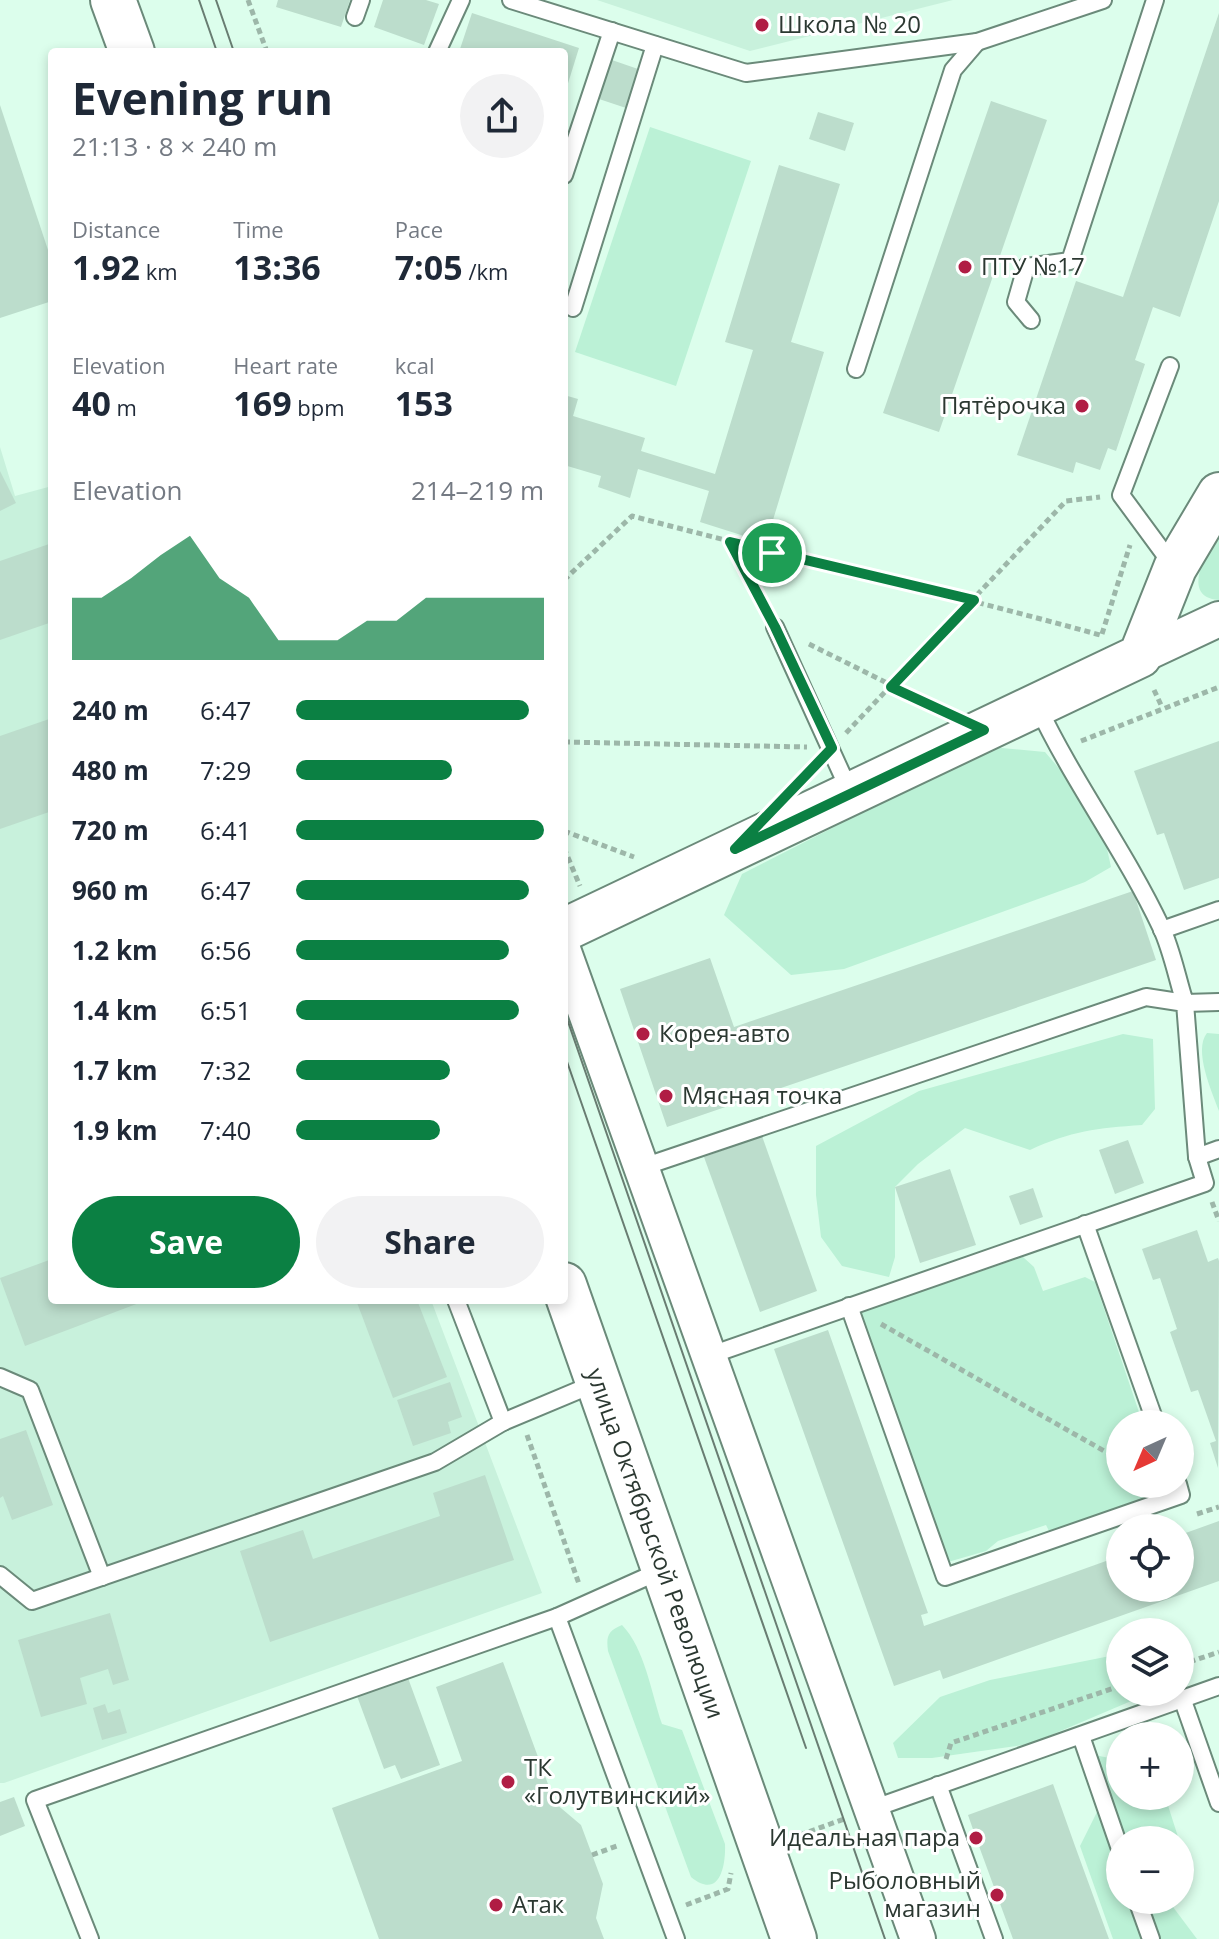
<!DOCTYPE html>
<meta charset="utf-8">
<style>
:root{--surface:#fff;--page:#f2f2f3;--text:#1f2937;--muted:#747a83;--accent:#0b8043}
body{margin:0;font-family:"Open Sans",sans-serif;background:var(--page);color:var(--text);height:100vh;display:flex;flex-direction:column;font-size:30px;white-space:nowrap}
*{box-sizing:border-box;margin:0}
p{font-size:26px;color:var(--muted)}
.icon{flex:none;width:44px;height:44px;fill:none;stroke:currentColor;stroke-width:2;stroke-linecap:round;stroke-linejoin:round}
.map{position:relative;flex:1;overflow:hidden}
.drawer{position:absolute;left:48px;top:48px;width:520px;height:1256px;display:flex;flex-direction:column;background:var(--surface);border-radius:8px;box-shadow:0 4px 12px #0003}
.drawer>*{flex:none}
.needle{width:52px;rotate:224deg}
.tools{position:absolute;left:1106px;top:1410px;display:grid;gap:16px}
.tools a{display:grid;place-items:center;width:88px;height:88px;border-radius:50%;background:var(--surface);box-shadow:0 4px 12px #0003;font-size:40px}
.pin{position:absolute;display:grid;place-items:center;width:68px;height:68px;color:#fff;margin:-34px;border:4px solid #fff;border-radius:50%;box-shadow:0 2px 8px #0007}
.round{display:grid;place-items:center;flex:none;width:84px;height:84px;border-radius:42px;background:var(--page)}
.summary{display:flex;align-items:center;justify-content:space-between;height:136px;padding:0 24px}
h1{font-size:44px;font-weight:700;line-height:60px}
.figures{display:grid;grid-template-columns:repeat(3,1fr);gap:12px;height:136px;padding:8px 24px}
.figures div{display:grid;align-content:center}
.figures b{font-size:34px;font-weight:700}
.figures small{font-size:22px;font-weight:400}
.figures p{font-size:22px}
.chart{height:224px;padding:16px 24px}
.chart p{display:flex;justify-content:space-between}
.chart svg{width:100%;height:144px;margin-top:8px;fill:var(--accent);opacity:.7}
.action{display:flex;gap:16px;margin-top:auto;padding:16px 24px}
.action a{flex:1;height:92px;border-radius:48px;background:var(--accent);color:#fff;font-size:32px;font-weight:700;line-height:92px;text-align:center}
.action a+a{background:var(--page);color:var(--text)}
ul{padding:0 24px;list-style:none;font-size:26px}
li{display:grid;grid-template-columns:128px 96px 1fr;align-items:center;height:60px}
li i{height:20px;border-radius:10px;background:var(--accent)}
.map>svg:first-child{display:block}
</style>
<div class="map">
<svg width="1219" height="1939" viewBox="0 0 1219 1939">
<rect width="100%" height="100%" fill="#dcfeec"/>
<g fill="#c8f1dc">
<polygon points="597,0 953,0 750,51"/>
<polygon points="0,447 15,496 52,486 52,1300 431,1300 542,1593 4,1783 0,1783"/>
</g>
<g fill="#bbf1d6">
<polygon points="650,127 751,161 676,386 575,352"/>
<path d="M1219,531v69c-40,-3 -11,-50 0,-69z"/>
<polygon points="991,747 1045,752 1069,780 1104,835 1111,867 1085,882 844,969 791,975 724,915 742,874"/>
<path d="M1207,1033l12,1v77c-7,-19 -26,-61 -12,-78z"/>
<path d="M1123,1034l30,5 2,70 -13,16c-45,3 -71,6 -112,25l-65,-22 -47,36 -23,23v70l-6,20 -47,-11 -21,-29 -5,-42v-49l103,-55z"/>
<polygon points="1023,1257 1034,1267 1043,1291 1085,1277 1095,1282 1143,1424 1120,1424 1120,1484 1164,1484 1167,1493 1050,1533 1046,1525 998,1541 986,1551 948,1562 863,1329 861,1312"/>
<path d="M622,1625c23,24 29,67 40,99l20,6 43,114c1,23 -6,56 -34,33l-83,-226c-2,-15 0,-20 14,-26z"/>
<polygon points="1120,1654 1120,1692 1150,1693 1030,1744 932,1758 898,1758 893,1743 940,1697 990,1680"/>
<polygon points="1094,1755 1120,1760 1120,1796 1165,1796 1179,1840 1120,1840 1120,1900 1171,1900 1173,1907 1197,1939 1113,1939 1080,1846 1098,1810"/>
</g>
<g fill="#bcddcc">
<polygon points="278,0 350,0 341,27 276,7"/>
<polygon points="383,0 426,0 439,4 424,45 374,27"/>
<polygon points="472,13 579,48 565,93 564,52 459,52"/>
<polygon points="1219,13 1219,201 1180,317 1153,307 1135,360 1145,364 1116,451 1108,448 1100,470 1076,462 1073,473 1017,455 1076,281 1123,297"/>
<polygon points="609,59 638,69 626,108 596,98"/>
<polygon points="991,101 1047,120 939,432 883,413"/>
<polygon points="0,105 52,262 52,301 0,318"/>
<polygon points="818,112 854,123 845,151 809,139"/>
<polygon points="779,165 840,184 791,342 824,352 766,543 700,522 709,491 638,469 630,498 598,487 601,476 564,465 564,395 578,399 573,416 645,438 641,451 715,474 753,350 725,342"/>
<polygon points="0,471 16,503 0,511"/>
<polygon points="52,543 52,622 0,640 0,561"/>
<polygon points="52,718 52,811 0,829 0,736"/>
<polygon points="1219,741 1219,878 1184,890 1164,833 1157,835 1134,771"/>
<polygon points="1133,891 1156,960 667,1127 620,989 710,958 734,1027"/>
<polygon points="762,1136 817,1291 760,1312 704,1157"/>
<polygon points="1128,1140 1144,1183 1115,1194 1099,1150"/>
<polygon points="950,1169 976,1245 920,1263 895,1187"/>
<polygon points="1033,1188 1043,1217 1020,1225 1009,1196"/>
<polygon points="1197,1230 1208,1262 1218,1258 1219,1261 1218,1468 1210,1443 1216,1441 1198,1390 1191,1392 1170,1332 1177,1329 1160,1278 1153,1280 1142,1249"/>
<polygon points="52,1259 52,1300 147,1300 25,1346 0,1278"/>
<polygon points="356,1300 417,1300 447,1377 393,1398"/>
<polygon points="828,1330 928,1613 921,1615 924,1626 1120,1556 1120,1588 1180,1588 1180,1535 1219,1521 1219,1581 943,1679 940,1670 894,1686 774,1349"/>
<polygon points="450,1382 462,1417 448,1422 451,1433 413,1446 397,1400"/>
<polygon points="26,1430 53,1505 12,1520 3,1496 0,1498 0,1439"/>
<polygon points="485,1475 514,1560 270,1642 240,1551 303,1530 313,1559 440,1516 433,1493"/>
<polygon points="110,1613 129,1680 113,1685 108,1669 80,1678 87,1704 41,1717 18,1640"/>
<polygon points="503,1662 555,1803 581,1825 603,1884 596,1918 604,1939 379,1939 332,1808 462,1761 436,1687"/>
<polygon points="408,1678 440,1765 401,1779 395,1765 384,1769 357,1696"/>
<polygon points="105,1704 108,1713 120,1709 127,1733 102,1740 93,1708"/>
<polygon points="1053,1784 1075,1846 1109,1939 1013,1939 976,1838 968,1815"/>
<polygon points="14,1797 25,1826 0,1836 0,1802"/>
</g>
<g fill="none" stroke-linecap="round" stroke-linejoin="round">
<g stroke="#6b8a7a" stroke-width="20">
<g id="service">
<polyline points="511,0 746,73 977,42 1103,0"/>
<polyline points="355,17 361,0"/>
<polyline points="437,52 461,0"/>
<polyline points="564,175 612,31"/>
<polyline points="573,308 655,45"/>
<polyline points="1031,320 1016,302 1026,267 1070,261 1155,0"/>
<polyline points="1170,366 1121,495 1174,567"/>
<polyline points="856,369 953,70 977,42"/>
<polyline points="775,627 850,792"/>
<path d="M1038,707c36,76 87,144 123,220 11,23 16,51 24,76l34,-1"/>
<polyline points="1162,930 1219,910"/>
<polyline points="1197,1157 1219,1149"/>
<polyline points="640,1168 1146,997 1185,1003 1197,1157 1205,1183 708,1356"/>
<polyline points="1085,1224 1156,1424"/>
<polyline points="456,1300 503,1422 596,1383"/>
<polyline points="849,1306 945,1577 1181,1495 1178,1484"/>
<polyline points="0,1377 30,1390 102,1577"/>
<polyline points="662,1570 557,1617 676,1939"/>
<polyline points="0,1575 32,1601 435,1462 503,1422"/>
<polyline points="1182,1698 1219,1803"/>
<polyline points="1081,1736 1120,1849"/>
<polyline points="938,1785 994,1939"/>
<polyline points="872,1809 1219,1686"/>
<polyline points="1137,1900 1151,1939"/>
<polyline points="90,1939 35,1800 557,1617"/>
</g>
</g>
<g stroke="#6b8a7a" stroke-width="38">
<g id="minor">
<polyline points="1140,656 1219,619"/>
<polyline points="564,952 918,1939"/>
</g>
</g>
<g stroke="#6b8a7a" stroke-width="46">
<polyline id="tertiary" points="564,930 1140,656 1175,568 1219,494"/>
</g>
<g stroke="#6b8a7a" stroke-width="48">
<g id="primary">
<polyline points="113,0 132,52"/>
<path id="s1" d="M564,1285l230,654"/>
</g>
</g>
<g stroke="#9db7a9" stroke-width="5" stroke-dasharray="6 4" stroke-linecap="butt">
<polyline points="248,0 267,52"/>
<polyline points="730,542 766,609"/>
<path d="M564,580l68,-64c155,41 313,76 468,119"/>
<polyline points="1102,634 1130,545"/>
<polyline points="809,644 943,711"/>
<polyline points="1154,690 1162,707"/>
<polyline points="846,733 1066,501 1100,497"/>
<polyline points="1081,741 1219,687"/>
<polyline points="564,742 807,747"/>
<polyline points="564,831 634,857"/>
<polyline points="564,848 580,886"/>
<polyline points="1212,1202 1219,1221"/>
<polyline points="881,1324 1120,1460"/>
<polyline points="527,1435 579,1584"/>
<polyline points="1197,1514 1219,1507"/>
<polyline points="1180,1665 1219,1652"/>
<polyline points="946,1759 951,1743 1120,1686"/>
<polyline points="800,1835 844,1819"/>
<polyline points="592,1855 617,1846"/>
<polyline points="686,1905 728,1889 731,1873"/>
</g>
<use href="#service" stroke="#fff" stroke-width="16"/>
<use href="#minor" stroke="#fff" stroke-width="34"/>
<use href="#tertiary" stroke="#fff" stroke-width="42"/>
<use href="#primary" stroke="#fff" stroke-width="44"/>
<g stroke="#697d72" stroke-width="2">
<polyline points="199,0 217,52"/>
<polyline points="216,0 234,52"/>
<polyline points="564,1010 885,1939"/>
<polyline points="564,1053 806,1748"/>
</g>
</g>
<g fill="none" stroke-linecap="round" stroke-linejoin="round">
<g stroke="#fff" stroke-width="16">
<polygon id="route" points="730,542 974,600 891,687 984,730 735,849 832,748 775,627"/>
</g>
<use href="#route" stroke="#0b8043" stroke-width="10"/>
</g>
<g fill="#b01d44" stroke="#fff" stroke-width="3">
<circle cx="762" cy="25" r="8"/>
<circle cx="965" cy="267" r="8"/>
<circle cx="1082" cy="406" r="8"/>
<circle cx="643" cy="1034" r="8"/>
<circle cx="666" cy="1096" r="8"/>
<circle cx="508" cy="1782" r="8"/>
<circle cx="976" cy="1838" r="8"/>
<circle cx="997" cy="1895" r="8"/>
<circle cx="496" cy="1905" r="8"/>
</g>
<g text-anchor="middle" stroke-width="6" stroke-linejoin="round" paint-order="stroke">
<g font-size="24" fill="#2b3831" stroke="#fff" text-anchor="start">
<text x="778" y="33">Школа № 20</text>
<text x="981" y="275">ПТУ №17</text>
<text x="1066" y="414" text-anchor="end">Пятёрочка</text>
<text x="659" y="1042">Корея-авто</text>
<text x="682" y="1104">Мясная точка</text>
<text x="524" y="1776">ТК<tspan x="524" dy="28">«Голутвинский»</tspan></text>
<text x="960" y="1846" text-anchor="end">Идеальная пара</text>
<text x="981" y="1889" text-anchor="end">Рыболовный<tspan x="981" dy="28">магазин</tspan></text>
<text x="512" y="1913">Атак</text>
</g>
<g font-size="24" fill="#2b3831" stroke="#fff">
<text dy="8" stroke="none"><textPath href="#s1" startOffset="274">улица Октябрьской Революции</textPath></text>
</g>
</g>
</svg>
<div class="tools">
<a><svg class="needle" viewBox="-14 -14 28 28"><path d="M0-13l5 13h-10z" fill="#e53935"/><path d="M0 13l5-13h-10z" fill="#747a83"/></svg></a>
<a><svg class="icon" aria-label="locate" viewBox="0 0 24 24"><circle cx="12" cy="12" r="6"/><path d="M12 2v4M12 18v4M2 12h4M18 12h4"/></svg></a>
<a><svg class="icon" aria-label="layers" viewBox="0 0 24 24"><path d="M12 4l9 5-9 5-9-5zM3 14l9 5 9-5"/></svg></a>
<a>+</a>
<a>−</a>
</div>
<div class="pin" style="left:772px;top:553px;background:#1e9e55"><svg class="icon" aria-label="arrive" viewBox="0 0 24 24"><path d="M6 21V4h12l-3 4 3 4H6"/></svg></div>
<section class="drawer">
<div class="summary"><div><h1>Evening run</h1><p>21:13 · 8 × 240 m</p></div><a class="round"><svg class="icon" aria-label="share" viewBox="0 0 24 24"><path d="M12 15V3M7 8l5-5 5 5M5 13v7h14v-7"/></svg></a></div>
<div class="figures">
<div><p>Distance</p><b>1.92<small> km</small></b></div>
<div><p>Time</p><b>13:36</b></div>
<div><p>Pace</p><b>7:05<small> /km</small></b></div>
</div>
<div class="figures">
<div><p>Elevation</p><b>40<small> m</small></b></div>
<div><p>Heart rate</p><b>169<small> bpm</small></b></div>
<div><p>kcal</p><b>153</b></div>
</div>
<div class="chart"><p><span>Elevation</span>214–219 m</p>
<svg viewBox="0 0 160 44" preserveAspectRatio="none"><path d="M0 44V25L10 25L20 19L30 12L40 6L50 19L60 25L70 38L80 38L90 38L100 32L110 32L120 25L130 25L140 25L150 25L160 25V44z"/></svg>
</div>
<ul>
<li><b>240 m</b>6:47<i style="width:94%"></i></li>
<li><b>480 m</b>7:29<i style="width:63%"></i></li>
<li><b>720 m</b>6:41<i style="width:100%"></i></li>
<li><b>960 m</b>6:47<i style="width:94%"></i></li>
<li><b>1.2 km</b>6:56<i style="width:86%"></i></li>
<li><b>1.4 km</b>6:51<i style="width:90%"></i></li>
<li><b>1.7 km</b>7:32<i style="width:62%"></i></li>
<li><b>1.9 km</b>7:40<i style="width:58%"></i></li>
</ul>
<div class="action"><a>Save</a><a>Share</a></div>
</section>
</div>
